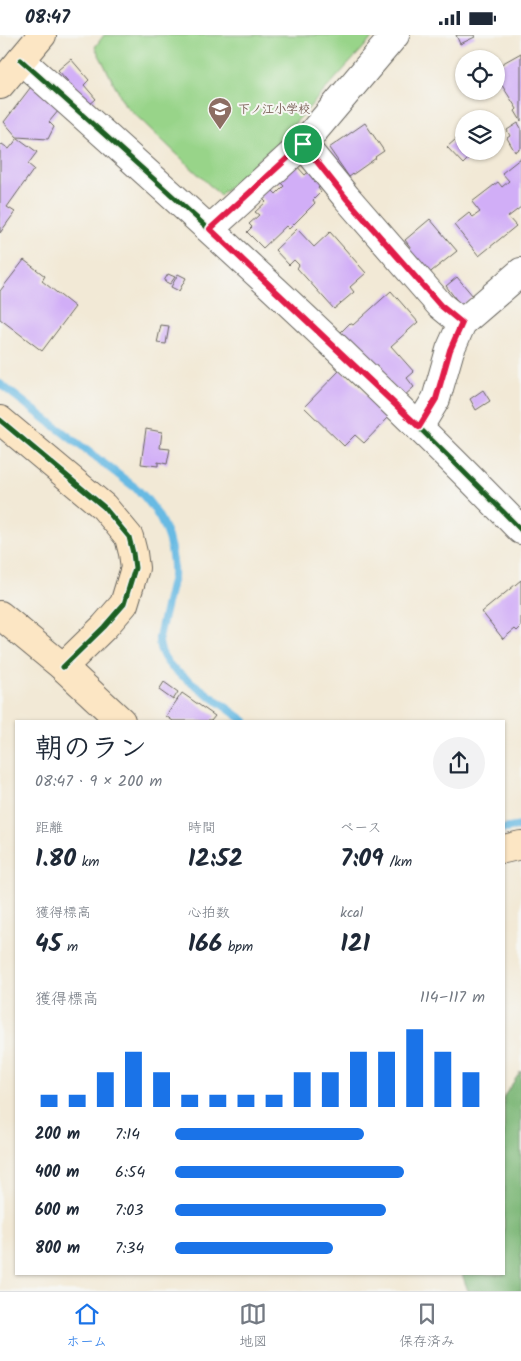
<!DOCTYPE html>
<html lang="ja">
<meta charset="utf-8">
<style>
:root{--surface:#fff;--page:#f2f2f3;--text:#1f2937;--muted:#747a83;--line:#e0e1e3;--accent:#1a73e8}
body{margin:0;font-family:Kalam,"Klee One",sans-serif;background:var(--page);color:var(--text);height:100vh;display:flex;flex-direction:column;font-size:19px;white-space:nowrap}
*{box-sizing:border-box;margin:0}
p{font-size:16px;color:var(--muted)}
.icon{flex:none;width:28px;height:28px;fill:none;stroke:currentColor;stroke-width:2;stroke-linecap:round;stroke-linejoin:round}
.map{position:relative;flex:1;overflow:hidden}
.panel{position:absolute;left:15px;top:685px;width:490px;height:555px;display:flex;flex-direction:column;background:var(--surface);border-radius:0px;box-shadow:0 1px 4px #0004}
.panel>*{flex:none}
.fabs{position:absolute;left:455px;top:15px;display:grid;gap:10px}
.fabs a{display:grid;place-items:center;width:50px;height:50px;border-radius:50%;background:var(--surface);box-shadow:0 1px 4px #0004;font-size:25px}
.pin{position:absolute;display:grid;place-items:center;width:42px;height:42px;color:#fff;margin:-21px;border:2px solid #fff;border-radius:50%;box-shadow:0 1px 5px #0007}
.round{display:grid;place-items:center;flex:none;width:52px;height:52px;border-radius:26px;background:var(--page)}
.overview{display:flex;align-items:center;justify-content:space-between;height:85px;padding:0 20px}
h1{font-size:28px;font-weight:700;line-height:38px}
.figures{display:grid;grid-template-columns:repeat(3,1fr);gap:8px;height:85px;padding:5px 20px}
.figures div{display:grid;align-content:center}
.figures b{font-size:25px;font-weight:700}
.figures small{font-size:14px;font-weight:400}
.figures p{font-size:14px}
.chart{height:140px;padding:10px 20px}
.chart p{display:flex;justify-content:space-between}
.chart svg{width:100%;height:90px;margin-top:5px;stroke:var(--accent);stroke-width:6}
ul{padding:0 20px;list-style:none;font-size:16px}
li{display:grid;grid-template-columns:80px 60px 1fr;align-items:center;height:38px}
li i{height:12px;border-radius:6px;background:var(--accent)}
.status{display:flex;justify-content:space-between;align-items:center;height:35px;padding:0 25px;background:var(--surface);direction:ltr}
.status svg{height:14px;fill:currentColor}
.tab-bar{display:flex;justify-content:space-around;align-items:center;height:70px;border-top:1px solid var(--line);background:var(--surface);font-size:14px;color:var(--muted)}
.tab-bar a{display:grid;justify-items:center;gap:2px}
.tab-bar .selected{color:var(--accent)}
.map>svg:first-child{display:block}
</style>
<div class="status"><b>08:47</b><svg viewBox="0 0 49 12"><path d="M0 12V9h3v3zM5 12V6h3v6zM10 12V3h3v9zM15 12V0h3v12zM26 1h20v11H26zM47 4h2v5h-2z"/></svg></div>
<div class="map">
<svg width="521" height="1256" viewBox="0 0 521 1256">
<rect width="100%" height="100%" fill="#f6f6f2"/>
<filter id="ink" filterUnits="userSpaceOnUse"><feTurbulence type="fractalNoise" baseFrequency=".02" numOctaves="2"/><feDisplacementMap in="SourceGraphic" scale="10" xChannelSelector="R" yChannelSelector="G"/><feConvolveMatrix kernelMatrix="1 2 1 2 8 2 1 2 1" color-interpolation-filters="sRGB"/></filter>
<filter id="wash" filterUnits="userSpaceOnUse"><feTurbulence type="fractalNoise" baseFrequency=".0096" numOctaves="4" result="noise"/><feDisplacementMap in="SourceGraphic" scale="20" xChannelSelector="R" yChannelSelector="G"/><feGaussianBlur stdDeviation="1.12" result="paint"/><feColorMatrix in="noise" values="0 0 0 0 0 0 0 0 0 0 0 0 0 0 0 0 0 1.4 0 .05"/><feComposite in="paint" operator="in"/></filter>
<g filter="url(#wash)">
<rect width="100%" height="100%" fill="#f2e9d6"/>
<polygon fill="#98d489" stroke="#5a7852" points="104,0 375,0 276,109 220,160 125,70 95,12"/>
<polygon fill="#7ab675" stroke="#4b6948" points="521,1036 521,1256 468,1256 462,1239 504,1239 504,1061"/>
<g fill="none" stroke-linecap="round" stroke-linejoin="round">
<g stroke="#67bae3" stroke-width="8">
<path d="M0,349l137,105c24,23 38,54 36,88l-14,60c-1,14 8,27 18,35l68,49"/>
<polyline points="504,794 521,791"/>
</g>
</g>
<g id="blocks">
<g fill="#d1aef7">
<polygon points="456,0 474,0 475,2 460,9"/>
<polygon points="521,18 521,86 515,76 517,74 496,41 496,32"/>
<polygon points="71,24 89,45 84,50 96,64 89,70 58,35"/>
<polygon points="37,44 64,69 49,87 54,92 48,104 17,102 4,87"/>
<polygon points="365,88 384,116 375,122 376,123 349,142 329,113"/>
<polygon points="518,88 521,93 521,113 515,117 507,103 510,101 507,95"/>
<polygon points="464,97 464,116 476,116 463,129 447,112"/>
<polygon points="18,103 37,117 28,129 34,134 7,172 15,177 0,198 0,111 2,109 9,114"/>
<polygon points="521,123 521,172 508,182 516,191 479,221 454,190 469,178 473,182 480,177 472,167 498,147 502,152 509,146 502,138"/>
<polygon points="295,129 305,140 314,132 326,146 318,153 321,157 313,165 315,168 289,194 286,191 263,213 247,197 252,192 249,189 259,180 255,177 266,167 259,160 268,151 276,159 284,151 278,145"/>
<polygon points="430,184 457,216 427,240 407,217 411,213 405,205"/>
<polygon points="297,194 314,212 330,197 366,238 350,252 354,257 334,274 297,233 299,230 294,225 289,230 275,215"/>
<polygon points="24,225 45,241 42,246 75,272 42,316 0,284 0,256"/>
<polygon points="168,239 175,242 170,249 164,246"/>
<polygon points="178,239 186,243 179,256 171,252"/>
<polygon points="457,242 473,261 461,271 446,251"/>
<polygon points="391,256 418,287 391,311 414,337 407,343 414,352 403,362 340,298 350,288 353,290"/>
<polygon points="161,290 169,291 166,309 157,308"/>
<polygon points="340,335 389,382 364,408 355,400 344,411 304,372"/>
<polygon points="483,355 490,366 476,375 470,364"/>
<polygon points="146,394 162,397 160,413 170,414 167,429 158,427 158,431 141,429"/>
<polygon points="521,545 521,592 517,596 515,594 503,604 482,577"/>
<polygon points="164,647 178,657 173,665 159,655"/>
<polygon points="182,658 215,681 211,686 173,686 166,681"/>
</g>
</g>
</g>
<g filter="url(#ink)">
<use href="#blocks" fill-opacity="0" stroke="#67645d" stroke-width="1"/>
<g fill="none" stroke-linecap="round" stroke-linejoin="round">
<g stroke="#67645d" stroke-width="30">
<g id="street">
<path d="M21,25c171,152 341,306 500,470"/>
<polyline points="303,109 347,163 440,270 462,288"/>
<polyline points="210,194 303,109 395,0"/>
<polyline points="419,392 436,364 450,315 462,288 521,237"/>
</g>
</g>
<g stroke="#67645d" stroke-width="30">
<g id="secondary">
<polyline points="0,50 42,0"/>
<polyline points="0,385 104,472 129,502 133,518 135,533 124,569 104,592 63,632"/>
<polyline points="0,580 63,632 121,686"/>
<polyline points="504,814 521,810"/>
</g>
</g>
<use href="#street" stroke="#fff" stroke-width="28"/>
<use href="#secondary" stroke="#fce6c4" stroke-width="28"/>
<g stroke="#f6f6f2" stroke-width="8">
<g id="cycleway">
<path d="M21,25c171,152 341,306 500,470"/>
<polyline points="0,385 104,472 129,502 133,518 135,533 124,569 104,592 63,632"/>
</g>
</g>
<use href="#cycleway" stroke="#1b5e20" stroke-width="5"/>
</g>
</g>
<g fill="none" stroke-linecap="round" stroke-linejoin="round" filter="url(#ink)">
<g stroke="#fff" stroke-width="10">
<polygon id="route" points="303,109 346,163 440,270 462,288 450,315 436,364 419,392 210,194"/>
</g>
<use href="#route" stroke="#e11d48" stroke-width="6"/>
</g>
<defs>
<g id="school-pin" transform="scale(1.25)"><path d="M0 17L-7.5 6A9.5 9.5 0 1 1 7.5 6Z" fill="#8d6e63" stroke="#f6f6f2"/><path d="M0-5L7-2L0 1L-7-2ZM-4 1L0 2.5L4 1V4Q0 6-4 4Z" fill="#fff"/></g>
</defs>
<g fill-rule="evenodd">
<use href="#school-pin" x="220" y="74"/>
</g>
<g text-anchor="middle" stroke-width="4" stroke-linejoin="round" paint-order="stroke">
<g font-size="12" font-weight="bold" fill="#785e54" stroke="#f6f6f2" text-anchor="start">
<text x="238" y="78">下ノ江小学校</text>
</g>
</g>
</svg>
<div class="fabs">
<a><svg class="icon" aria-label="locate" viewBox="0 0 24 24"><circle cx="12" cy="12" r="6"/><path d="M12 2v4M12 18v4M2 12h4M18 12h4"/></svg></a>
<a><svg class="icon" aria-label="layers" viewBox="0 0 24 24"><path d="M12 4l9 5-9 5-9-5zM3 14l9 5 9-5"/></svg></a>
</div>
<div class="pin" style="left:303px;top:109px;background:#1e9e55"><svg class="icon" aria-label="arrive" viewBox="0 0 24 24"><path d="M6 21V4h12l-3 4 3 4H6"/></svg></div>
<section class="panel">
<div class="overview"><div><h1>朝のラン</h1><p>08:47 · 9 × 200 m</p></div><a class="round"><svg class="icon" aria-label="share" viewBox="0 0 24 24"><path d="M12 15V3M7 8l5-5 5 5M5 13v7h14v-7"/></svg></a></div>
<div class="figures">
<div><p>距離</p><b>1.80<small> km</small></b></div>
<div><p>時間</p><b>12:52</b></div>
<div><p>ペース</p><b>7:09<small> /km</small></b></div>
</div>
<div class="figures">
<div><p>獲得標高</p><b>45<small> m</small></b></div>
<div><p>心拍数</p><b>166<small> bpm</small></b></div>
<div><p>kcal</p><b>121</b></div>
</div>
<div class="chart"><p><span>獲得標高</span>114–117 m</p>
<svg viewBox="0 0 160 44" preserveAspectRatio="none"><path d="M5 44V38M15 44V38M25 44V27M35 44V17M45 44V27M55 44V38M65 44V38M75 44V38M85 44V38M95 44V27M105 44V27M115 44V17M125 44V17M135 44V6M145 44V17M155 44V27"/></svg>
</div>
<ul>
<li><b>200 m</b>7:14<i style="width:61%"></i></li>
<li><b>400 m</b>6:54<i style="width:74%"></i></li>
<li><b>600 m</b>7:03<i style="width:68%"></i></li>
<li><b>800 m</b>7:34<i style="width:51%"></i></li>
</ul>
</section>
</div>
<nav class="tab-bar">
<a class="selected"><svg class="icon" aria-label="home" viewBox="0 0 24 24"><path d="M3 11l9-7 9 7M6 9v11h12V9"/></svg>ホーム</a>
<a><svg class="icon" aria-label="map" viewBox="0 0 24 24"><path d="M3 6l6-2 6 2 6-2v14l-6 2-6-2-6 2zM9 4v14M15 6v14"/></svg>地図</a>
<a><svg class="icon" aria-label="saved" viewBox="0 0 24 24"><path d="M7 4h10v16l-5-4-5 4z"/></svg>保存済み</a>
</nav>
